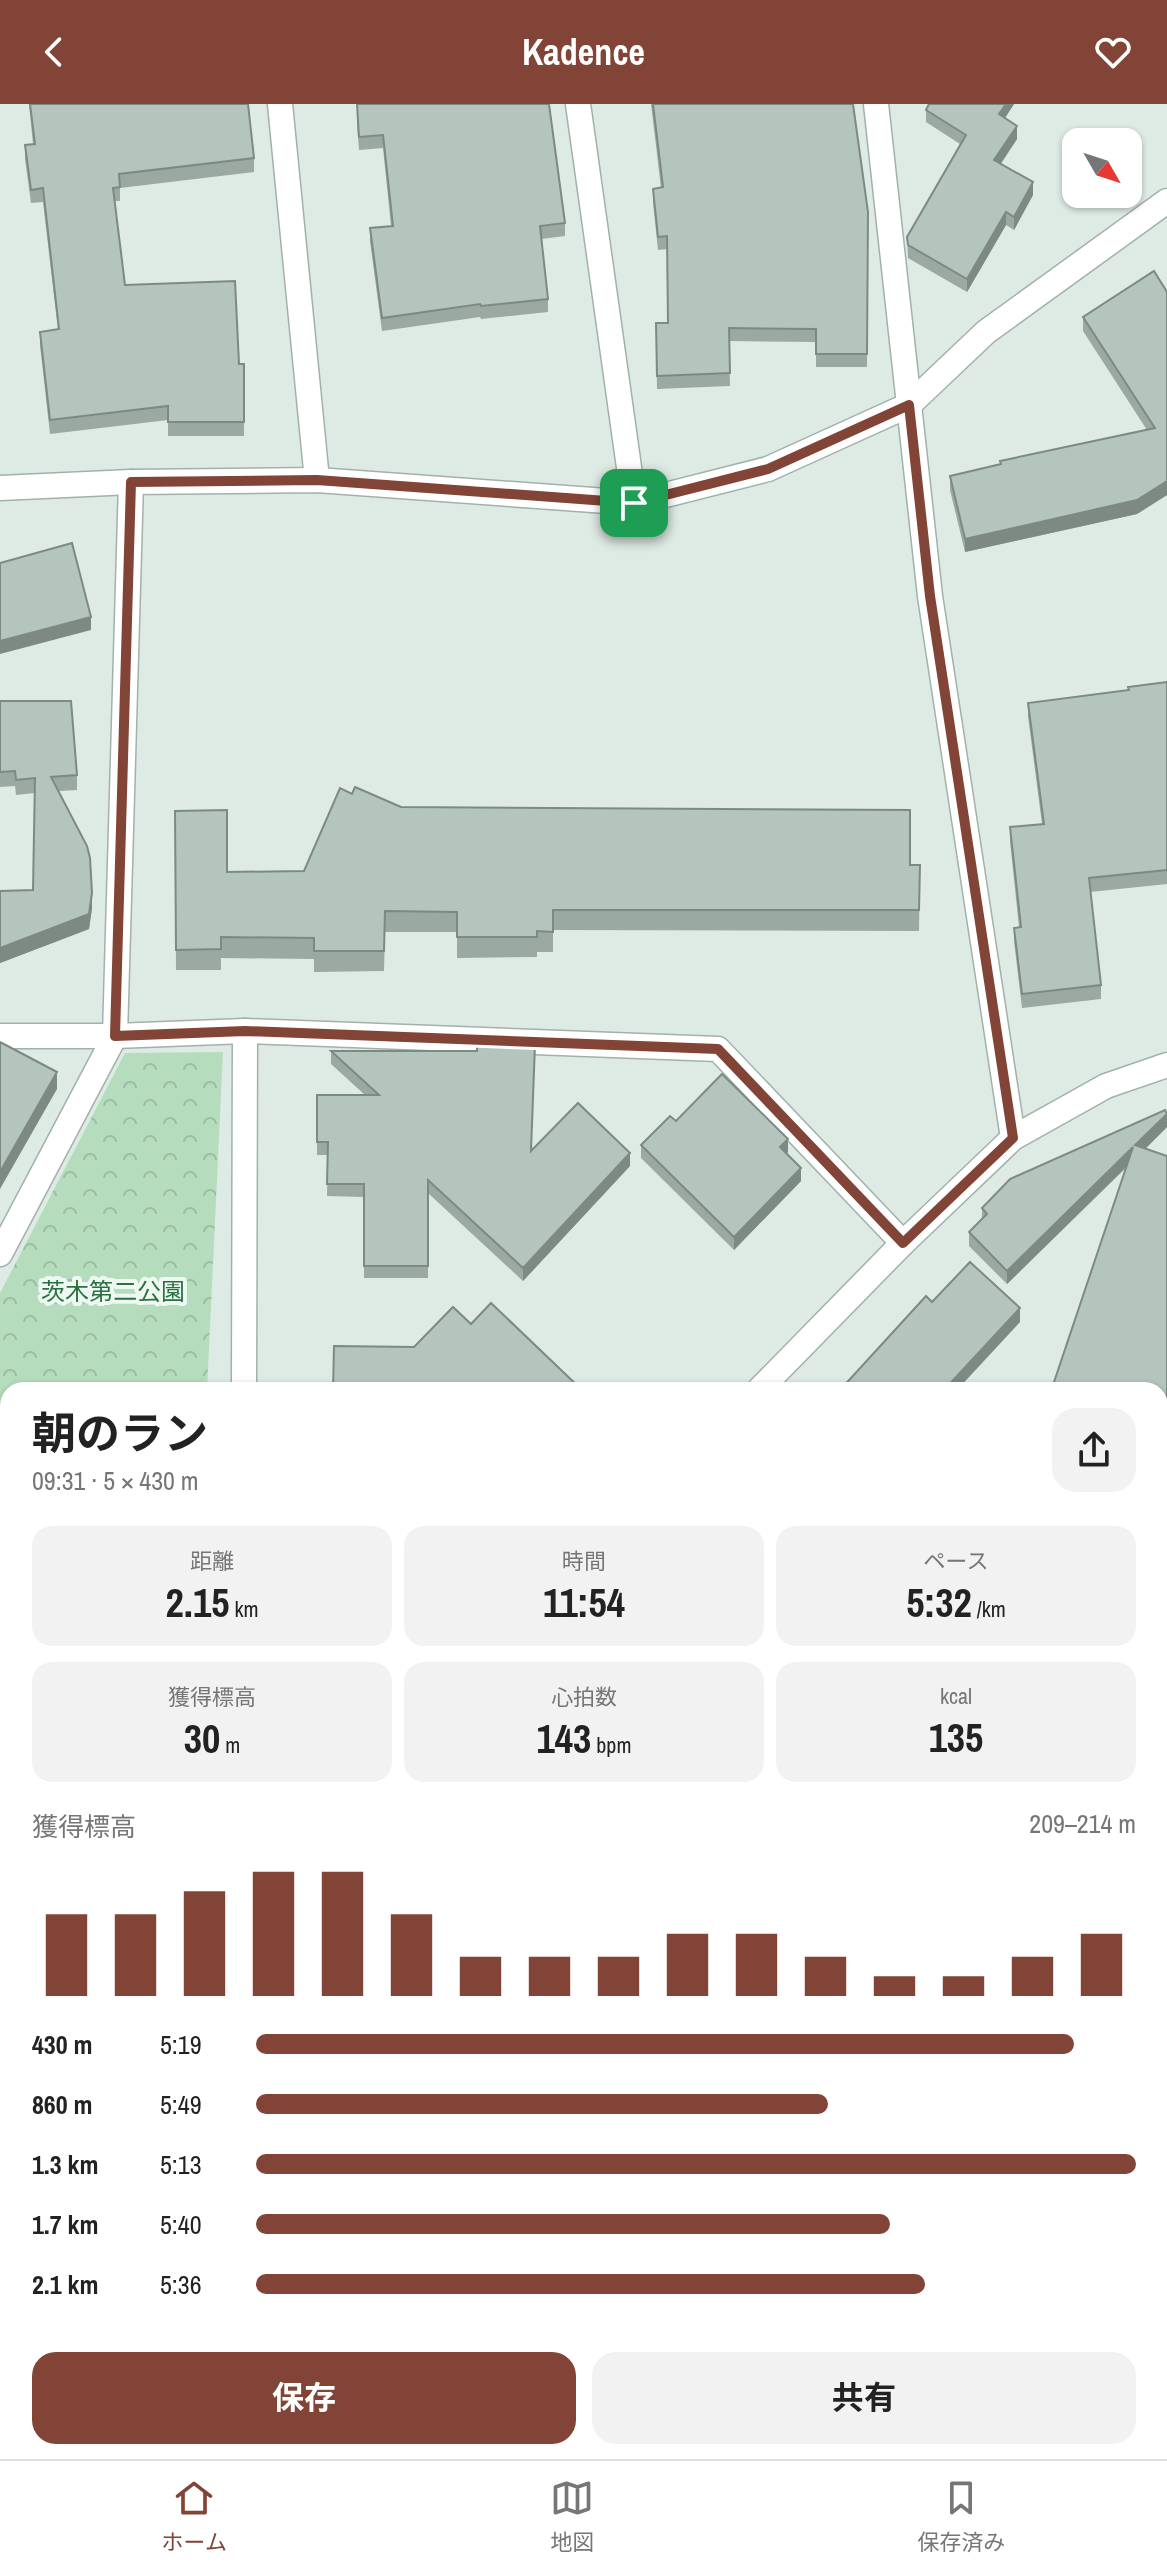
<!DOCTYPE html>
<html lang="ja">
<meta charset="utf-8">
<style>
:root{--surface:#fff;--page:#f2f2f2;--text:#222;--muted:#767676;--line:#e0e0e0;--accent:#824436}
body{margin:0;font-family:"Archivo Narrow","Noto Sans JP",sans-serif;background:var(--page);color:var(--text);height:100vh;display:flex;flex-direction:column;font-size:30px;white-space:nowrap}
*{box-sizing:border-box;margin:0}
p{font-size:26px;color:var(--muted)}
.icon{flex:none;width:44px;height:44px;fill:none;stroke:currentColor;stroke-width:2;stroke-linecap:round;stroke-linejoin:round}
.map{position:relative;flex:1;overflow:hidden}
.sheet{position:absolute;left:0px;top:1278px;width:1168px;height:1078px;display:flex;flex-direction:column;background:var(--surface);border-radius:24px 24px 0 0;box-shadow:0 2px 6px #0004}
.sheet>*{flex:none}
.needle{width:52px;rotate:129deg}
.tools{position:absolute;left:1062px;top:24px;display:grid;gap:16px}
.tools a{display:grid;place-items:center;width:80px;height:80px;border-radius:16px;background:var(--surface);box-shadow:0 2px 6px #0004;font-size:40px}
.pin{position:absolute;display:grid;place-items:center;width:68px;height:68px;color:#fff;margin:-34px;border-radius:16px;box-shadow:0 4px 12px #0006}
.round{display:grid;place-items:center;flex:none;width:84px;height:84px;border-radius:24px;background:var(--page)}
.summary{display:flex;align-items:center;justify-content:space-between;height:136px;padding:0 32px}
h1{font-size:44px;font-weight:700;line-height:60px}
.figures{display:grid;grid-template-columns:repeat(3,1fr);gap:12px;height:136px;padding:8px 32px}
.figures div{display:grid;align-content:center;border-radius:20px;background:var(--page);text-align:center}
.figures b{font-size:40px;font-weight:700}
.figures small{font-size:22px;font-weight:400}
.figures p{font-size:22px}
.chart{height:224px;padding:16px 32px}
.chart p{display:flex;justify-content:space-between}
.chart svg{width:100%;height:144px;margin-top:8px;stroke:var(--accent);stroke-width:6}
.action{display:flex;gap:16px;margin-top:auto;padding:16px 32px}
.action a{flex:1;height:92px;border-radius:24px;background:var(--accent);color:#fff;font-size:32px;font-weight:700;line-height:92px;text-align:center}
.action a+a{background:var(--page);color:var(--text)}
ul{padding:0 32px;list-style:none;font-size:26px}
li{display:grid;grid-template-columns:128px 96px 1fr;align-items:center;height:60px}
li i{height:20px;border-radius:10px;background:var(--accent)}
header{display:flex;justify-content:space-between;align-items:center;height:104px;padding:0 32px;background:var(--accent);color:#fff;font-size:36px;font-weight:700}
.menu{display:flex;justify-content:space-around;align-items:center;height:112px;border-top:2px solid var(--line);background:var(--surface);font-size:22px;color:var(--muted)}
.menu a{display:grid;justify-items:center;gap:4px}
.menu .on{color:var(--accent)}
.map>svg:first-child{display:block}
</style>
<header><svg class="icon" aria-label="back" viewBox="0 0 24 24"><path d="M15 5l-7 7 7 7"/></svg>Kadence<svg class="icon" aria-label="heart" viewBox="0 0 24 24"><path d="M12 20l-8-8c-3-5 5-10 8-4 3-6 11-1 8 4z"/></svg></header>
<div class="map">
<svg width="1167" height="2355" viewBox="0 0 1167 2355">
<defs>
<pattern id="park-crowns" width="20" height="18" patternUnits="userSpaceOnUse" patternTransform="scale(2)"><rect width="20" height="18" fill="#b5ddbd"/><path d="M2 6a3 3 0 1 1 6 0M12 15a3 3 0 1 1 6 0" fill="none" stroke="#9bbea3"/></pattern>
</defs>
<rect width="100%" height="100%" fill="#deeae4"/>
<polygon fill="url(#park-crowns)" points="223,948 207,1286 8,1286 8,1470 0,1470 0,1189 125,949"/>
<g fill="none" stroke-linecap="round" stroke-linejoin="round">
<g stroke="#a1b2ab" stroke-width="27">
<g id="minor">
<polyline points="280,0 317,376"/>
<polyline points="578,0 634,399"/>
<polyline points="876,0 930,492 1013,1034"/>
<polyline points="0,932 115,932 245,927 718,945 903,1139"/>
<polyline points="0,1150 115,932 131,378"/>
<polyline points="244,1286 245,927"/>
<polyline points="0,1489 8,1489"/>
<polyline points="1160,1573 1167,1554"/>
<polyline points="1160,2044 1167,2047"/>
<polyline points="0,2332 8,2328"/>
<polyline points="363,2355 364,2348"/>
</g>
</g>
<g stroke="#a1b2ab" stroke-width="27">
<g id="tertiary">
<polyline points="0,384 131,378 317,376 634,399 768,365 909,301 986,228 1167,97"/>
<polyline points="759,1286 903,1139 1013,1034 1106,982 1167,961"/>
<polyline points="0,2042 8,2044"/>
<polyline points="797,2348 811,2355"/>
</g>
</g>
<use href="#minor" stroke="#fff" stroke-width="24"/>
<use href="#tertiary" stroke="#fff" stroke-width="24"/>
</g>
<g fill="#9aa9a2">
<polygon points="29,0 248,0 254,54 254,68 120,84 120,97 115,97 125,181 239,260 244,260 244,332 168,332 168,316 50,330 40,241 40,228 58,226 43,98 31,99 25,55 25,41 33,40"/>
<polygon points="357,0 565,119 565,132 541,135 548,195 548,208 481,215 480,213 382,227 370,137 370,124 391,122 383,44 359,46 357,20"/>
<polygon points="651,0 853,0 868,108 867,263 816,263 816,238 729,237 730,282 657,285 656,219 667,219 667,145 658,146 653,98 653,85 661,84"/>
<polygon points="929,0 1014,0 1005,14 1017,35 1001,60 1033,91 1014,126 1006,121 967,188 908,154 907,133 960,40 926,18 926,6"/>
<polygon points="1154,167 1167,391 1137,410 965,448 950,386 950,372 1000,361 1000,357 1147,326 1083,227 1083,213"/>
<polygon points="1167,578 1167,780 1090,788 1101,881 1101,895 1022,904 1014,837 1014,824 1019,823 1010,737 1010,723 1042,720 1028,612 1028,599 1128,586"/>
<polygon points="0,597 77,671 77,686 59,687 92,804 89,825 0,859 0,787 33,786 35,689 16,691 15,682 0,683"/>
<polygon points="352,690 401,703 910,761 920,761 919,827 553,826 553,848 537,848 537,853 457,854 457,828 385,828 384,867 314,868 314,855 221,854 221,866 176,866 175,707 227,768 304,767"/>
<polygon points="331,947 532,1046 630,1062 523,1177 428,1089 428,1174 364,1174 364,1093 327,1092 328,1051 317,1051 317,991 365,991 331,960"/>
<polygon points="676,1017 788,1048 786,1050 801,1077 734,1146 641,1054 641,1041"/>
<polygon points="1167,1023 1145,1045 1160,1286 1053,1286 1053,1281 1127,1063 1007,1180 969,1142 969,1128 982,1115 982,1104"/>
<polygon points="1160,1627 1167,1628 1167,1979 1160,1977"/>
<polygon points="8,2125 8,2230 0,2228 0,2150"/>
<polygon points="422,2348 671,2348 686,2355 705,2355 437,2355"/>
<polygon points="1087,2348 1132,2348 1128,2355 1101,2355"/>
</g>
<g fill="#7d8a84">
<polygon points="1006,0 1014,0 999,23 999,10"/>
<polygon points="1017,22 1017,35 994,69 994,56"/>
<polygon points="1033,78 1033,91 1014,126 1014,113"/>
<polygon points="1006,108 1006,121 967,188 967,175"/>
<polygon points="1167,377 1167,391 1137,410 965,448 965,435"/>
<polygon points="91,513 91,526 0,550 0,537"/>
<polygon points="92,789 92,804 89,825 0,859 0,844"/>
<polygon points="57,968 57,985 0,1085 0,1068"/>
<polygon points="1167,1010 1167,1023 1135,1055 1135,1041"/>
<polygon points="788,1035 788,1048 780,1056 780,1043"/>
<polygon points="1133,1043 1133,1056 1007,1180 1007,1167"/>
<polygon points="630,1049 630,1062 523,1177 523,1164"/>
<polygon points="801,1064 801,1077 734,1146 734,1133"/>
<polygon points="1020,1204 1020,1218 957,1286 944,1286"/>
<polygon points="1167,1306 1167,1319 1160,1340 1160,1327"/>
<polygon points="1166,1374 1166,1387 1160,1406 1160,1392"/>
<polygon points="8,1826 8,1841 0,1869 0,1854"/>
<polygon points="1167,2257 1167,2278 1160,2292 1160,2271"/>
<polygon points="1123,2348 1132,2348 1128,2355 1123,2355"/>
</g>
<g fill="#b3c5bc" stroke="#7d8a84" stroke-width="2">
<polygon points="30,0 248,0 254,54 119,70 120,83 113,84 125,181 235,177 239,260 244,260 244,318 168,318 168,302 50,316 40,228 59,225 43,84 31,86 25,41 35,40"/>
<polygon points="357,0 549,0 565,119 540,122 548,195 481,202 480,200 382,214 370,124 393,122 383,31 359,33"/>
<polygon points="653,0 853,0 868,108 867,250 816,250 816,225 729,224 730,269 657,272 656,219 668,219 667,132 658,133 653,85 663,83"/>
<polygon points="929,0 1006,0 999,10 1017,22 994,56 1033,78 1014,113 1006,108 967,175 908,141 907,133 966,31 926,6"/>
<polygon points="1154,167 1167,188 1167,377 1137,396 965,435 950,372 1001,360 1000,357 1155,324 1083,213"/>
<polygon points="72,439 91,513 0,537 0,459"/>
<polygon points="1167,578 1167,766 1089,774 1101,881 1022,890 1014,824 1021,823 1010,723 1044,720 1028,599 1129,586 1128,583"/>
<polygon points="0,597 71,597 77,671 51,673 87,742 90,754 92,789 89,810 0,844 0,787 33,786 35,674 16,676 15,667 0,668"/>
<polygon points="355,683 401,703 910,706 910,761 920,761 919,806 553,806 553,828 537,827 537,833 457,833 457,808 385,807 384,847 314,847 314,834 221,833 221,845 176,846 175,707 227,706 227,768 304,767 340,684 352,690"/>
<polygon points="0,938 57,968 0,1068"/>
<polygon points="477,938 535,940 531,1047 578,999 630,1049 523,1164 428,1076 428,1162 364,1162 364,1080 327,1080 328,1038 317,1038 317,991 379,991 331,947 477,947"/>
<polygon points="722,970 788,1035 780,1043 801,1064 734,1133 641,1041 670,1012 676,1017"/>
<polygon points="1165,1006 1167,1010 1135,1041 1167,1052 1167,1306 1160,1327 1160,1286 1069,1286 1053,1281 1133,1043 1007,1167 969,1128 987,1110 982,1104 1010,1075"/>
<polygon points="970,1158 1020,1204 944,1286 840,1286 926,1192 932,1198"/>
<polygon points="491,1199 582,1286 333,1286 334,1242 414,1243 453,1203 471,1220"/>
<polygon points="1160,1372 1166,1374 1160,1392"/>
<polygon points="0,1552 8,1554 7,1567 8,1567 8,1826 0,1854"/>
<polygon points="1161,1626 1167,1628 1167,1966 1160,1964"/>
<polygon points="1160,2063 1167,2066 1167,2257 1160,2271 1160,2191 1164,2182 1160,2180"/>
<polygon points="8,2125 8,2224 0,2221 0,2150"/>
<rect x="183" y="2348" width="114" height="7"/>
<polygon points="462,2348 671,2348 686,2355 688,2348 690,2348 705,2355 477,2355"/>
</g>
<g fill="none" stroke-linecap="round" stroke-linejoin="round">
<g stroke="#fff" stroke-width="16">
<polygon id="route" points="909,301 930,492 1013,1034 903,1139 718,945 245,927 115,932 131,378 317,376 634,399 768,365"/>
</g>
<use href="#route" stroke="#824436" stroke-width="10"/>
</g>
<g text-anchor="middle" stroke-width="8" stroke-linejoin="round" paint-order="stroke">
<g font-size="24" fill="#28723f" stroke="#eef7f2">
<text x="113" y="1196">茨木第二公園</text>
</g>
</g>
</svg>
<div class="tools">
<a><svg class="needle" viewBox="-14 -14 28 28"><path d="M0-13l5 13h-10z" fill="#e53935"/><path d="M0 13l5-13h-10z" fill="#767676"/></svg></a>
</div>
<div class="pin" style="left:634px;top:399px;background:#1e9e55"><svg class="icon" aria-label="arrive" viewBox="0 0 24 24"><path d="M6 21V4h12l-3 4 3 4H6"/></svg></div>
<section class="sheet">
<div class="summary"><div><h1>朝のラン</h1><p>09:31 · 5 × 430 m</p></div><a class="round"><svg class="icon" aria-label="share" viewBox="0 0 24 24"><path d="M12 15V3M7 8l5-5 5 5M5 13v7h14v-7"/></svg></a></div>
<div class="figures">
<div><p>距離</p><b>2.15<small> km</small></b></div>
<div><p>時間</p><b>11:54</b></div>
<div><p>ペース</p><b>5:32<small> /km</small></b></div>
</div>
<div class="figures">
<div><p>獲得標高</p><b>30<small> m</small></b></div>
<div><p>心拍数</p><b>143<small> bpm</small></b></div>
<div><p>kcal</p><b>135</b></div>
</div>
<div class="chart"><p><span>獲得標高</span>209–214 m</p>
<svg viewBox="0 0 160 44" preserveAspectRatio="none"><path d="M5 44V19M15 44V19M25 44V12M35 44V6M45 44V6M55 44V19M65 44V32M75 44V32M85 44V32M95 44V25M105 44V25M115 44V32M125 44V38M135 44V38M145 44V32M155 44V25"/></svg>
</div>
<ul>
<li><b>430 m</b>5:19<i style="width:93%"></i></li>
<li><b>860 m</b>5:49<i style="width:65%"></i></li>
<li><b>1.3 km</b>5:13<i style="width:100%"></i></li>
<li><b>1.7 km</b>5:40<i style="width:72%"></i></li>
<li><b>2.1 km</b>5:36<i style="width:76%"></i></li>
</ul>
<div class="action"><a>保存</a><a>共有</a></div>
</section>
</div>
<nav class="menu">
<a class="on"><svg class="icon" aria-label="home" viewBox="0 0 24 24"><path d="M3 11l9-7 9 7M6 9v11h12V9"/></svg>ホーム</a>
<a><svg class="icon" aria-label="map" viewBox="0 0 24 24"><path d="M3 6l6-2 6 2 6-2v14l-6 2-6-2-6 2zM9 4v14M15 6v14"/></svg>地図</a>
<a><svg class="icon" aria-label="saved" viewBox="0 0 24 24"><path d="M7 4h10v16l-5-4-5 4z"/></svg>保存済み</a>
</nav>
